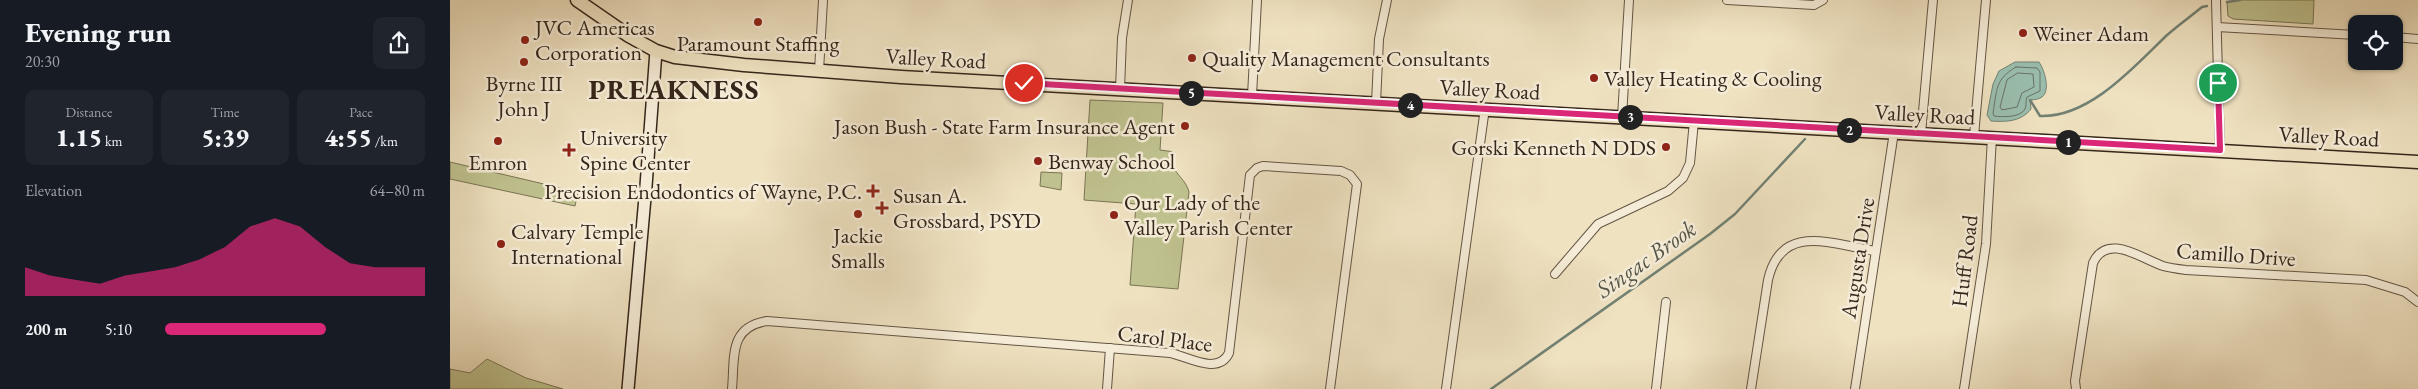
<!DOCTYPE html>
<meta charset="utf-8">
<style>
:root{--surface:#171b24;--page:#20242c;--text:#f1f3f6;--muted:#9ea1a6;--accent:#db2777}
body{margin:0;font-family:"EB Garamond",serif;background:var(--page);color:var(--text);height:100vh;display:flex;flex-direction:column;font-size:19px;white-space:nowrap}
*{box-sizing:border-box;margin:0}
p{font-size:16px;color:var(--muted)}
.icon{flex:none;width:28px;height:28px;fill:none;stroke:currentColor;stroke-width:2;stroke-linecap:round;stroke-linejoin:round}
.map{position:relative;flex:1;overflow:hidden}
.drawer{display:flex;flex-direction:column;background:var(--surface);width:450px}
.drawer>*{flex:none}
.buttons{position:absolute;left:1898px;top:15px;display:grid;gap:10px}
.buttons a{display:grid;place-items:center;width:55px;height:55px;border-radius:10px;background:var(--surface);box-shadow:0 1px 4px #0004;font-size:25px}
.pin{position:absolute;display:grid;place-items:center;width:42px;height:42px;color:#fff;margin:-21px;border:2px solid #fff;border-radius:50%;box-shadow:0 1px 5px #0007}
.km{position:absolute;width:25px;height:25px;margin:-12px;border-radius:50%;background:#222;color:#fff;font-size:14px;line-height:25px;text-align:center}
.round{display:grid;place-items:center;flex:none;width:52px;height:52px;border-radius:10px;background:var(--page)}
.headline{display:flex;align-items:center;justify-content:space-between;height:85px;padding:0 25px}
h1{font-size:28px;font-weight:800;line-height:38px}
.figures{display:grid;grid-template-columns:repeat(3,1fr);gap:8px;height:85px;padding:5px 25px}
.figures div{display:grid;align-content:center;border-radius:10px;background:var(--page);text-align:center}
.figures b{font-size:25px;font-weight:800}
.figures small{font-size:14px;font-weight:400}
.figures p{font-size:14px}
.chart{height:140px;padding:10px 25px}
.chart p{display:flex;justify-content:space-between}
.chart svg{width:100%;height:90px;margin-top:5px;fill:var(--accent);opacity:.7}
ul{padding:0 25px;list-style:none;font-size:16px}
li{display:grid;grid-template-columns:80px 60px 1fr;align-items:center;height:38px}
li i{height:12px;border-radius:6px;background:var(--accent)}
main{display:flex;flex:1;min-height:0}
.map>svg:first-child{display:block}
</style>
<main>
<section class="drawer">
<div class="headline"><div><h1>Evening run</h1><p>20:30</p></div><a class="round"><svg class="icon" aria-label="share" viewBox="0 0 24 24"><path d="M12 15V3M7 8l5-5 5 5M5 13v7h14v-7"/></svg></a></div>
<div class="figures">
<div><p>Distance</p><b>1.15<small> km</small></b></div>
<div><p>Time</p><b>5:39</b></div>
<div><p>Pace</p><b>4:55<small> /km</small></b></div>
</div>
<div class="chart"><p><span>Elevation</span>64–80 m</p>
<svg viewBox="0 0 160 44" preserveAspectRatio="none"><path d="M0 44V30L10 34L20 36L30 38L40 34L50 32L60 30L70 26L80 20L90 10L100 6L110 10L120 20L130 28L140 30L150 30L160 30V44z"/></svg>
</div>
<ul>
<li><b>200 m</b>5:10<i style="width:62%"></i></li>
</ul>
</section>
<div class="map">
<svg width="1968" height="389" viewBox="0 0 1968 389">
<rect width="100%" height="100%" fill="#efe2c1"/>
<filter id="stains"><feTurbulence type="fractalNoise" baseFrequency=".004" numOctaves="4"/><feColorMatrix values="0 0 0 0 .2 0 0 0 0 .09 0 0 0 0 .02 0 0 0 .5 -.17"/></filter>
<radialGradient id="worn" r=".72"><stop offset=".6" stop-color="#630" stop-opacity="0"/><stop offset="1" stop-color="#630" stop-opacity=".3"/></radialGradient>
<g fill="#bfc28f" stroke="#7a7455">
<polygon points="1790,0 1864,0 1863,24 1783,19 1778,16 1777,2"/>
<path d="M640,100l73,3 -3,47 15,2 -4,11c5,12 15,17 18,29l-11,97 -48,-4 6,-81 -52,-4z"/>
<polygon points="0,162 128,192 125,206 0,179"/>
<polygon points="591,172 612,173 611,190 590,186"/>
<polygon points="37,359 76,378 113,389 0,389 0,369 20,373"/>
</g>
<path fill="#9abeae" stroke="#728173" d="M1565,62h24c5,7 12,28 3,35 -3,2 -8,3 -12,3l1,9c-10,13 -26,13 -40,12l-4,-6 6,-31 6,-13z"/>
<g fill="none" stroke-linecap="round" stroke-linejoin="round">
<g stroke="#687264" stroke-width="1">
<path d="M1566,67l21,1 3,4v19l-13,6c-2,4 0,8 -2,12 -5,9 -23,8 -31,7l-1,-3c4,-23 2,-34 23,-46z"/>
<polygon points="1568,73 1583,74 1584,87 1572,93 1567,107 1552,110 1550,107 1557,80"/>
</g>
<g stroke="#728173" stroke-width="2.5">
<polyline points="1777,2 1790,0"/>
<path d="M1580,100l10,16c49,2 94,-49 126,-80 11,-10 24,-19 36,-29l5,-1"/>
<polyline points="1041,389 1260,234 1285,214 1355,139"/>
</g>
<g stroke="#645544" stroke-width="10">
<g id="minor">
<polyline points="1277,0 1364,5 1373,0"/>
<polyline points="1766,0 1770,150"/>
<polyline points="1767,27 1906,35"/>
<polyline points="1944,37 1968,39"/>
<polyline points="369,71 373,0"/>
<polyline points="670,89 672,38 678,0"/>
<polyline points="802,96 807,0"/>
<polyline points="926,103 929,39 937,0"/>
<polyline points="1172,117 1179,0"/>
<polyline points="1471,134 1483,0"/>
<polyline points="1524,136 1536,0"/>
<polyline points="1105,274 1148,224 1218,191 1233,178 1240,163 1244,121"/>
<path d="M282,389c3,-31 -4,-62 35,-68l403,32c17,3 48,23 59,0l21,-178 7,-7 6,-2 78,5 9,4 7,9 -27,205"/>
<polyline points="657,389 660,348"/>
<polyline points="996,389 1035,108"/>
<polyline points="1206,389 1216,302"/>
<path d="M1301,389l17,-109c13,-58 64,-36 107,-29"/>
<polyline points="1405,389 1444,132"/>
<polyline points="1514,389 1536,244 1542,137"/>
<path d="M1626,389l-1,-8 18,-118c14,-31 49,-4 70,3 7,2 15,3 23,4l180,10 39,12 13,10"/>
</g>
</g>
<g stroke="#35261b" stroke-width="14">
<polyline id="secondary" points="178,389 196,186 206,51"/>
</g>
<g stroke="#35261b" stroke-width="15">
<polyline id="primary" points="127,0 179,36 206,51 225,57 294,65 451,77 1968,162"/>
</g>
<use href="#minor" stroke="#f5ecd7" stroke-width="8"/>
<use href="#secondary" stroke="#f5ecd7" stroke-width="11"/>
<use href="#primary" stroke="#efe2c1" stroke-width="12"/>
</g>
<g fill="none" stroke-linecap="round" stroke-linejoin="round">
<g stroke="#fff" stroke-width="10">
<polyline id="route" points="574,83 1770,150 1768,83"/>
</g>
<use href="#route" stroke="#db2777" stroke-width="6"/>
</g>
<g fill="#8f2418" stroke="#f5ecd7" stroke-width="2">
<circle cx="308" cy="22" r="5"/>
<circle cx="1573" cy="33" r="5"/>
<circle cx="75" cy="40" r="5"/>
<circle cx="742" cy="58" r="5"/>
<circle cx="74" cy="62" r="5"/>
<circle cx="1144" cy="78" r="5"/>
<circle cx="735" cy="126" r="5"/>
<circle cx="48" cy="141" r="5"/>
<circle cx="1216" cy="147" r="5"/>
<path d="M116.5 142.5h5v5h5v5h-5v5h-5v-5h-5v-5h5z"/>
<circle cx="588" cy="161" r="5"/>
<path d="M420.5 183.5h5v5h5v5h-5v5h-5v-5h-5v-5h5z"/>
<path d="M429.5 200.5h5v5h5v5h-5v5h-5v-5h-5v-5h5z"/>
<circle cx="408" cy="214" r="5"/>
<circle cx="664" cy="215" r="5"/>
<circle cx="51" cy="244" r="5"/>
</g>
<g text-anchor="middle" stroke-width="5" stroke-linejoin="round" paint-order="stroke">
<g font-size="22" fill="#35261b" stroke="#f5ecd7" text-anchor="start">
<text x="85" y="35">JVC Americas<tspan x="85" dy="25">Corporation</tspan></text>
<text x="1583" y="41">Weiner Adam</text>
<text x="308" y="51" text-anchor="middle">Paramount Staffing</text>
<text x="752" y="66">Quality Management Consultants</text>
<text x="1154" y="86">Valley Heating &amp; Cooling</text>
<text x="74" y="91" text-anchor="middle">Byrne III<tspan x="74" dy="25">John J</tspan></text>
<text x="725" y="134" text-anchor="end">Jason Bush - State Farm Insurance Agent</text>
<text x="130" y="145">University<tspan x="130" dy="25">Spine Center</tspan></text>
<text x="1206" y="155" text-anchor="end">Gorski Kenneth N DDS</text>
<text x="598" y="169">Benway School</text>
<text x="48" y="170" text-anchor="middle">Emron</text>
<text x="412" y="199" text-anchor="end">Precision Endodontics of Wayne, P.C.</text>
<text x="443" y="203">Susan A.<tspan x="443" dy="25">Grossbard, PSYD</tspan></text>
<text x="674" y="210">Our Lady of the<tspan x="674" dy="25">Valley Parish Center</tspan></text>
<text x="61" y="239">Calvary Temple<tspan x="61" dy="25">International</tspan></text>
<text x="408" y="243" text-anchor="middle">Jackie<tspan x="408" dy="25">Smalls</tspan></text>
</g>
<g font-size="22" fill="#35261b" stroke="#f5ecd7">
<text transform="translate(486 58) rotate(3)" y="8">Valley Road</text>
<text transform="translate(1040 89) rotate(3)" y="8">Valley Road</text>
<text transform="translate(1475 114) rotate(3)" y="8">Valley Road</text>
<text transform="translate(1879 136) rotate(3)" y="8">Valley Road</text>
<text transform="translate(1786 254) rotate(4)" y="8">Camillo Drive</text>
<text transform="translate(1407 258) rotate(-81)" y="8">Augusta Drive</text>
<text transform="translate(1514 261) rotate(-83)" y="8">Huff Road</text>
<text transform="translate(715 338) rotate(7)" y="8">Carol Place</text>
</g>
<g font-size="24" font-style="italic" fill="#535447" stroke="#f5ecd7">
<text transform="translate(1196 259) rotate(-35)" y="8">Singac Brook</text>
</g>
<g font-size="28" font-weight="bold" letter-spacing="1" fill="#35261b" stroke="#f5ecd7">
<text x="224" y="99">PREAKNESS</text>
</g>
</g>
<rect width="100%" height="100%" filter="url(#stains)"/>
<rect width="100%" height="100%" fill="url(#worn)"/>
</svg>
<div class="buttons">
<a><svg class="icon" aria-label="locate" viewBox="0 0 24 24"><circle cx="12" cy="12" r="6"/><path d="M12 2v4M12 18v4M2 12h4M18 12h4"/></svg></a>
</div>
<div class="pin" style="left:1768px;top:83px;background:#1e9e55"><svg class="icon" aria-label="arrive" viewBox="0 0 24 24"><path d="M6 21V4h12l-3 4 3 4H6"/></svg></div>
<div class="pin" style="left:574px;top:83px;background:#d93025"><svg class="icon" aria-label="check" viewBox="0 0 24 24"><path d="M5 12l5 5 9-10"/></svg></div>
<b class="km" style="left:1618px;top:142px">1</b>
<b class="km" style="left:1399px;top:130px">2</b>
<b class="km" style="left:1180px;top:117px">3</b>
<b class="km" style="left:960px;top:105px">4</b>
<b class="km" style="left:741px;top:93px">5</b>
</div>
</main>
